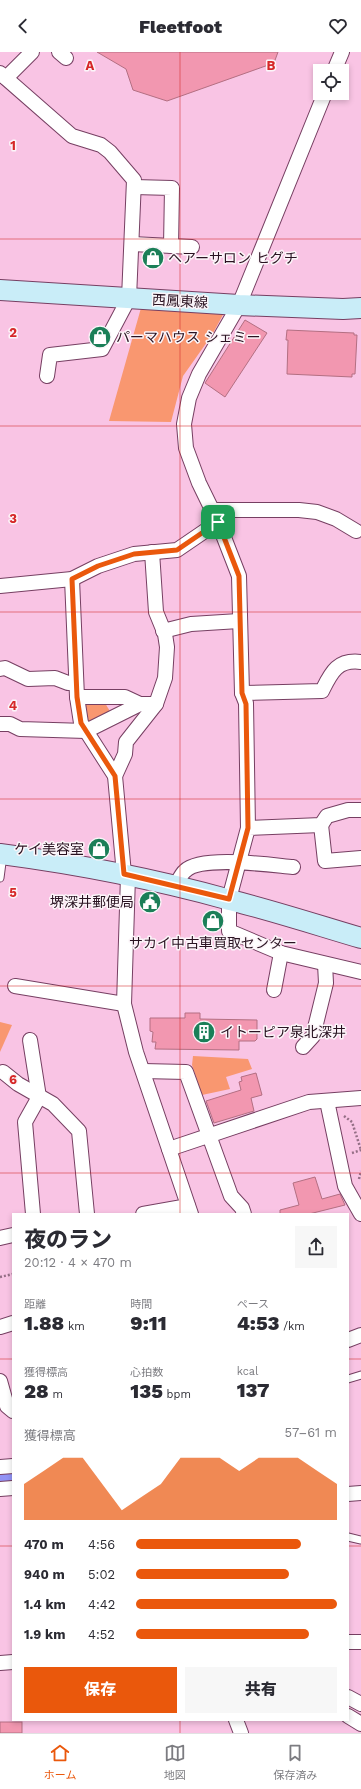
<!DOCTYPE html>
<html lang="ja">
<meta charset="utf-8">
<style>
:root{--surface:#fff;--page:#f7f7f7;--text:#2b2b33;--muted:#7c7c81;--line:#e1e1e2;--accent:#ea580c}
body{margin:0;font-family:"Work Sans","Noto Sans JP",sans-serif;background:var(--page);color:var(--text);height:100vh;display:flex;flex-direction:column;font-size:15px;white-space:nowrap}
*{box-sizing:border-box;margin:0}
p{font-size:13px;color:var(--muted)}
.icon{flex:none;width:22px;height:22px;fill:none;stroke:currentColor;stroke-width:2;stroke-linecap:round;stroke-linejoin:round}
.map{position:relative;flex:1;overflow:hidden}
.drawer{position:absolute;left:12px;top:1161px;width:337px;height:508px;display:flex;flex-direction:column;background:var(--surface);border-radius:0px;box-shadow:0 2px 6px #0003}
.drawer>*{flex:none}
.fabs{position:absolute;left:313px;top:12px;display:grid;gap:8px}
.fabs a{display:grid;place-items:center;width:36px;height:36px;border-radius:0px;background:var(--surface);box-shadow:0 2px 6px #0003;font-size:20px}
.pin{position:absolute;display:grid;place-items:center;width:34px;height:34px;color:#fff;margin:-17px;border-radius:8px;box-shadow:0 2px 6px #0006}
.round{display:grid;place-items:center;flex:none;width:42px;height:42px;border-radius:0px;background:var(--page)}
.overview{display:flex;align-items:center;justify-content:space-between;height:68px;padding:0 12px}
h1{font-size:22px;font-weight:800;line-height:30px}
.stats{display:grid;grid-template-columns:repeat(3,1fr);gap:6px;height:68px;padding:4px 12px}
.stats div{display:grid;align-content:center}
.stats b{font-size:20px;font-weight:800}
.stats small{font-size:11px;font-weight:400}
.stats p{font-size:11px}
.chart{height:112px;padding:8px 12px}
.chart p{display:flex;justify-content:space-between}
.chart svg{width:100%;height:72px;margin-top:4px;fill:var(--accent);opacity:.7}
.cta{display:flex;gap:8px;margin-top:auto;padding:8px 12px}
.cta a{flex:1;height:46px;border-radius:0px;background:var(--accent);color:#fff;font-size:16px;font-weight:800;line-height:46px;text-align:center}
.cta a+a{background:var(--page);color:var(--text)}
ul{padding:0 12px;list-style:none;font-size:13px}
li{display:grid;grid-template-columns:64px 48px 1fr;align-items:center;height:30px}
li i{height:10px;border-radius:5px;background:var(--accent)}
header{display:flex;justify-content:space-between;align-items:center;height:52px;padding:0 12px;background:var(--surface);font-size:18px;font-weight:800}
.dock{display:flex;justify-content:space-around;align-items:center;height:56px;border-top:1px solid var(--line);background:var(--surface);font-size:11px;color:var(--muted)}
.dock a{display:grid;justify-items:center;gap:2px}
.dock .active{color:var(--accent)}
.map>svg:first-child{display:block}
</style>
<header><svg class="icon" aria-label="back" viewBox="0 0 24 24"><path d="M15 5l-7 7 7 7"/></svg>Fleetfoot<svg class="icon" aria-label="heart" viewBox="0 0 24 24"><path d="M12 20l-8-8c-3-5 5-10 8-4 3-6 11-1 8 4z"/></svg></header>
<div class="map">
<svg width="361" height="1681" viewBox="0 0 361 1681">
<rect width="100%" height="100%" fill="#f9c4e4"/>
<g fill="#f99770">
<polygon points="141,256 225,259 212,283 183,324 171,370 109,369"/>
<polygon points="81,651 105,651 111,661 88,670"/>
<polygon points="0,970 12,973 0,1000"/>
<polygon points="193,1004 248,1007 252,1017 226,1025 230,1037 202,1043 192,1013"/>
</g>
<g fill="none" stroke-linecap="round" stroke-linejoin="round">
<polyline stroke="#9293f5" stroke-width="25" points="0,1428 13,1427"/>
</g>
<g fill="#f297b0" stroke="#b36f82">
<polygon points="97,0 278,0 274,11 167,49 133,38 126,17"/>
<polygon points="245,268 267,281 225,345 205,331"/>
<polygon points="287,278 354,281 354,283 357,283 355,322 352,322 352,325 287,322 288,288 286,288"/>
<polygon points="185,961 200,961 200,967 257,968 257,987 255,989 239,989 239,998 155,997 156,990 152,990 153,980 150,979 150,966 185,966"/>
<polygon points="256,1021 262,1043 251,1046 254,1059 214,1071 206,1049 241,1038 239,1030 242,1029 241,1025"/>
<polygon points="315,1125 322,1147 340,1142 345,1153 309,1162 280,1162 280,1158 299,1153 293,1131"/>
<rect x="0" y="1670" width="22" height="11"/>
</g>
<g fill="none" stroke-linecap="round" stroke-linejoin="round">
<g stroke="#763f62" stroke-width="9">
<g id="lane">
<polyline points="0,826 3,803"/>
<polyline points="348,1327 361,1323"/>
<polyline points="348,1485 361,1488"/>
</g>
</g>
<g stroke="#763f62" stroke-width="16">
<g id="street">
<polyline points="59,0 66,6"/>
<polyline points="334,19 342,0"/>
<polyline points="0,21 72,84 101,93 110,100 134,128 129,246 102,297 50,303 47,324"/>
<polyline points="6,26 32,0"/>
<polyline points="134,135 172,136 171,194"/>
<polyline points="132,192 192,195"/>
<polyline points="212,458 299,458 317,460 336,467 356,479"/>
<polyline points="72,527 77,645 81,671 115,724 124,822"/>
<polyline points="0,534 72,527 98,514 134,502 177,498 218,470"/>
<polyline points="163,579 191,572 239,569"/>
<polyline points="0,617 5,616 28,627 55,626 68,631 76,631"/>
<path d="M242,641l80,-2c9,-18 15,-32 39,-29"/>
<polyline points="77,645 125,645 140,652"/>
<polyline points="0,672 10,672 20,677 86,679 140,652 156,652"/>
<polyline points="115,724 125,702 126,690 156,652 165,626 167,595 165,582 156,560 152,500"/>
<polyline points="361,758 348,758 327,764 321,773 248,776 229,847 229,879 281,901 361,920"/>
<polyline points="321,773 325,809 361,806"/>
<polyline points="248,776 246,651 242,641 239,524 218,470 199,431 186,396 184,372 189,346 199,322 239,253 325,41"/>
<polyline points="128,824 124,952 136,1000 191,1162"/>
<path d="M175,835c3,-5 6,-13 10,-16 16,-16 85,-6 108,-4"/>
<polyline points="15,934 124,952"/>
<polyline points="274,938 281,901"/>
<polyline points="30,988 39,1045 25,1070 33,1162"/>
<polyline points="303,995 313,984 326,931 325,912"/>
<polyline points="143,1019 186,1020 231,1144 242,1156 244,1162"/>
<polyline points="3,1020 18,1032 53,1052 79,1079 87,1162"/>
<polyline points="327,1049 345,1134 361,1162"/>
<polyline points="169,1097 309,1050 361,1046"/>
<polyline points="143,1162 188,1154"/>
<polyline points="0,1186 13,1183"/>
<polyline points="0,1275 13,1271"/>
<polyline points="348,1288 361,1283"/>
<polyline points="0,1329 7,1354 13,1359"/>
<polyline points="0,1415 13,1414"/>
<polyline points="0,1437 13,1436"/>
<polyline points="348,1442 361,1441"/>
<polyline points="348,1590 361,1590"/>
<polyline points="0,1611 13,1610"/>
<polyline points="348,1645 361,1652"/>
<polyline points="348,1664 361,1672"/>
<polyline points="236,1668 241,1681"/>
</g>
</g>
<g stroke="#763f62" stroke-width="22">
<g id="secondary">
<polyline points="0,238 239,253 343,257 361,256"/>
<path d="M0,802c77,10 154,25 230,46 44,11 87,25 131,38"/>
</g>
</g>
<g stroke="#956f86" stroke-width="2.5" stroke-dasharray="2 2" stroke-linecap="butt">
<polyline points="344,1064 352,1070 361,1098"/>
<polyline points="352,1101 361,1098"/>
<polyline points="359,1127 361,1119"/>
<polyline points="0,1225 13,1222"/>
</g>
<use href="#lane" stroke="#fff" stroke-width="7"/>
<use href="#street" stroke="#fff" stroke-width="14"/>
<use href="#secondary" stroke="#c9edf8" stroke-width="20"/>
</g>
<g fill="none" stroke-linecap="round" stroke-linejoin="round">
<g stroke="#fff" stroke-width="8">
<polygon id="route" points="218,470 239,524 242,641 246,652 248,776 229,847 124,822 115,724 81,671 77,645 72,527 98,514 134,502 177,498"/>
</g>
<use href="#route" stroke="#ea580c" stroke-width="5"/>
</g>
<path fill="none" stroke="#d62828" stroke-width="1" stroke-opacity="0.55" d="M180,0v1162M0,187h361M0,374h361M0,560h361M0,747h361M0,934h361M0,1121h361M0,1307h13M348,1307h13M0,1494h13M348,1494h13M180,1668v13"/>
<defs>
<g id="shop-disc" transform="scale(1.15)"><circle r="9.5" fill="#1b7f58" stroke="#fcf5f9"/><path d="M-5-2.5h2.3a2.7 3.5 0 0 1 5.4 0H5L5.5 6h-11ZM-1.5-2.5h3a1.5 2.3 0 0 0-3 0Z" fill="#fff"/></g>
<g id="civic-disc" transform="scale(1.15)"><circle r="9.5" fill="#1b7f58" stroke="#fcf5f9"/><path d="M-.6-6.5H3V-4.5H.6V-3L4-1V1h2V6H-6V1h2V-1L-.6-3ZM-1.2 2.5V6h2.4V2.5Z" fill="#fff"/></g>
<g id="building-disc" transform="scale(1.15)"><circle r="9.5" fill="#1b7f58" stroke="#fcf5f9"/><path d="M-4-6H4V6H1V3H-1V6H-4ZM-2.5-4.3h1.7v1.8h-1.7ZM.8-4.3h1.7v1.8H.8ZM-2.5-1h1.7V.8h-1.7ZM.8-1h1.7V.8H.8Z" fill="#fff"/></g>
</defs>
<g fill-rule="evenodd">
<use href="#shop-disc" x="153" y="206"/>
<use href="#shop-disc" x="100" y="285"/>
<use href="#shop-disc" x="99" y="797"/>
<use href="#civic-disc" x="150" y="850"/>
<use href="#shop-disc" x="213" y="869"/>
<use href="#building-disc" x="204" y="980"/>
</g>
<g text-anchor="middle" stroke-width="3" stroke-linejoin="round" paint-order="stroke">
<g font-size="14" fill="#291221" stroke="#fcf5f9" text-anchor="start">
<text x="168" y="211">ヘアーサロン ヒグチ</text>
<text x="116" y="290">パーマハウス シェミー</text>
<text x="84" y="802" text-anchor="end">ケイ美容室</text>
<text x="134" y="855" text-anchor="end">堺深井郵便局</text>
<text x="213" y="896" text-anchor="middle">サカイ中古車買取センター</text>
<text x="220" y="985">イトーピア泉北深井</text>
</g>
<g font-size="14" fill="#291221" stroke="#fcf5f9">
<text transform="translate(180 249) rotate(3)" y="5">西鳳東線</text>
</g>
</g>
<g font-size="13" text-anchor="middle" font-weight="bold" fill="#d62828" stroke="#fcf5f9" stroke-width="3" stroke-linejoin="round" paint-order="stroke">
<text x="90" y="18">A</text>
<text x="271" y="18">B</text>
<text x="13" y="98">1</text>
<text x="13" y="285">2</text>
<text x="13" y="471">3</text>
<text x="13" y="658">4</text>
<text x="13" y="845">5</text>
<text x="13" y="1032">6</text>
</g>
</svg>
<div class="fabs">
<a><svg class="icon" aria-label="locate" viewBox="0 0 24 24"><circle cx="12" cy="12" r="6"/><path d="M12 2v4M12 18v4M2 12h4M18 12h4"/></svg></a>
</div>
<div class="pin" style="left:218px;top:470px;background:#1e9e55"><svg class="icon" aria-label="arrive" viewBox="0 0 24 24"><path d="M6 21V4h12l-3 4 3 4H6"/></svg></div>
<section class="drawer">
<div class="overview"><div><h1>夜のラン</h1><p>20:12 · 4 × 470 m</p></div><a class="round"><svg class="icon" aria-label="share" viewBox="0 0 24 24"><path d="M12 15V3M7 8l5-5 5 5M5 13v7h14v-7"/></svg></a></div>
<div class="stats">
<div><p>距離</p><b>1.88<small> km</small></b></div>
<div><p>時間</p><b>9:11</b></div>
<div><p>ペース</p><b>4:53<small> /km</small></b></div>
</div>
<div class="stats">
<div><p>獲得標高</p><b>28<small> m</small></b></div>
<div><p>心拍数</p><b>135<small> bpm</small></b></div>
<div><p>kcal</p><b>137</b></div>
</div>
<div class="chart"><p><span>獲得標高</span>57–61 m</p>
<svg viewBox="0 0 160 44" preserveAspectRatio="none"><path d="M0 44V22L10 14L20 6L30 6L40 22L50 38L60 30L70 22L80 6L90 6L100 6L110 14L120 6L130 6L140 6L150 14L160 22V44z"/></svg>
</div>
<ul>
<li><b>470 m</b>4:56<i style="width:82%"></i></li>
<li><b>940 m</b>5:02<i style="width:76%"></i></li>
<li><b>1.4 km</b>4:42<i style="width:100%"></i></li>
<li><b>1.9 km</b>4:52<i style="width:86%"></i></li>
</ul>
<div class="cta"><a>保存</a><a>共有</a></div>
</section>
</div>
<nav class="dock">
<a class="active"><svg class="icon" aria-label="home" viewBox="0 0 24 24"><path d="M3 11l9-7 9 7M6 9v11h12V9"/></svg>ホーム</a>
<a><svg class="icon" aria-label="map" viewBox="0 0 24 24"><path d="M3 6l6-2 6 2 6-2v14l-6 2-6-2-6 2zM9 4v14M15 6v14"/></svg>地図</a>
<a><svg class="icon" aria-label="saved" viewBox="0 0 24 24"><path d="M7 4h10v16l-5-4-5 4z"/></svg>保存済み</a>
</nav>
